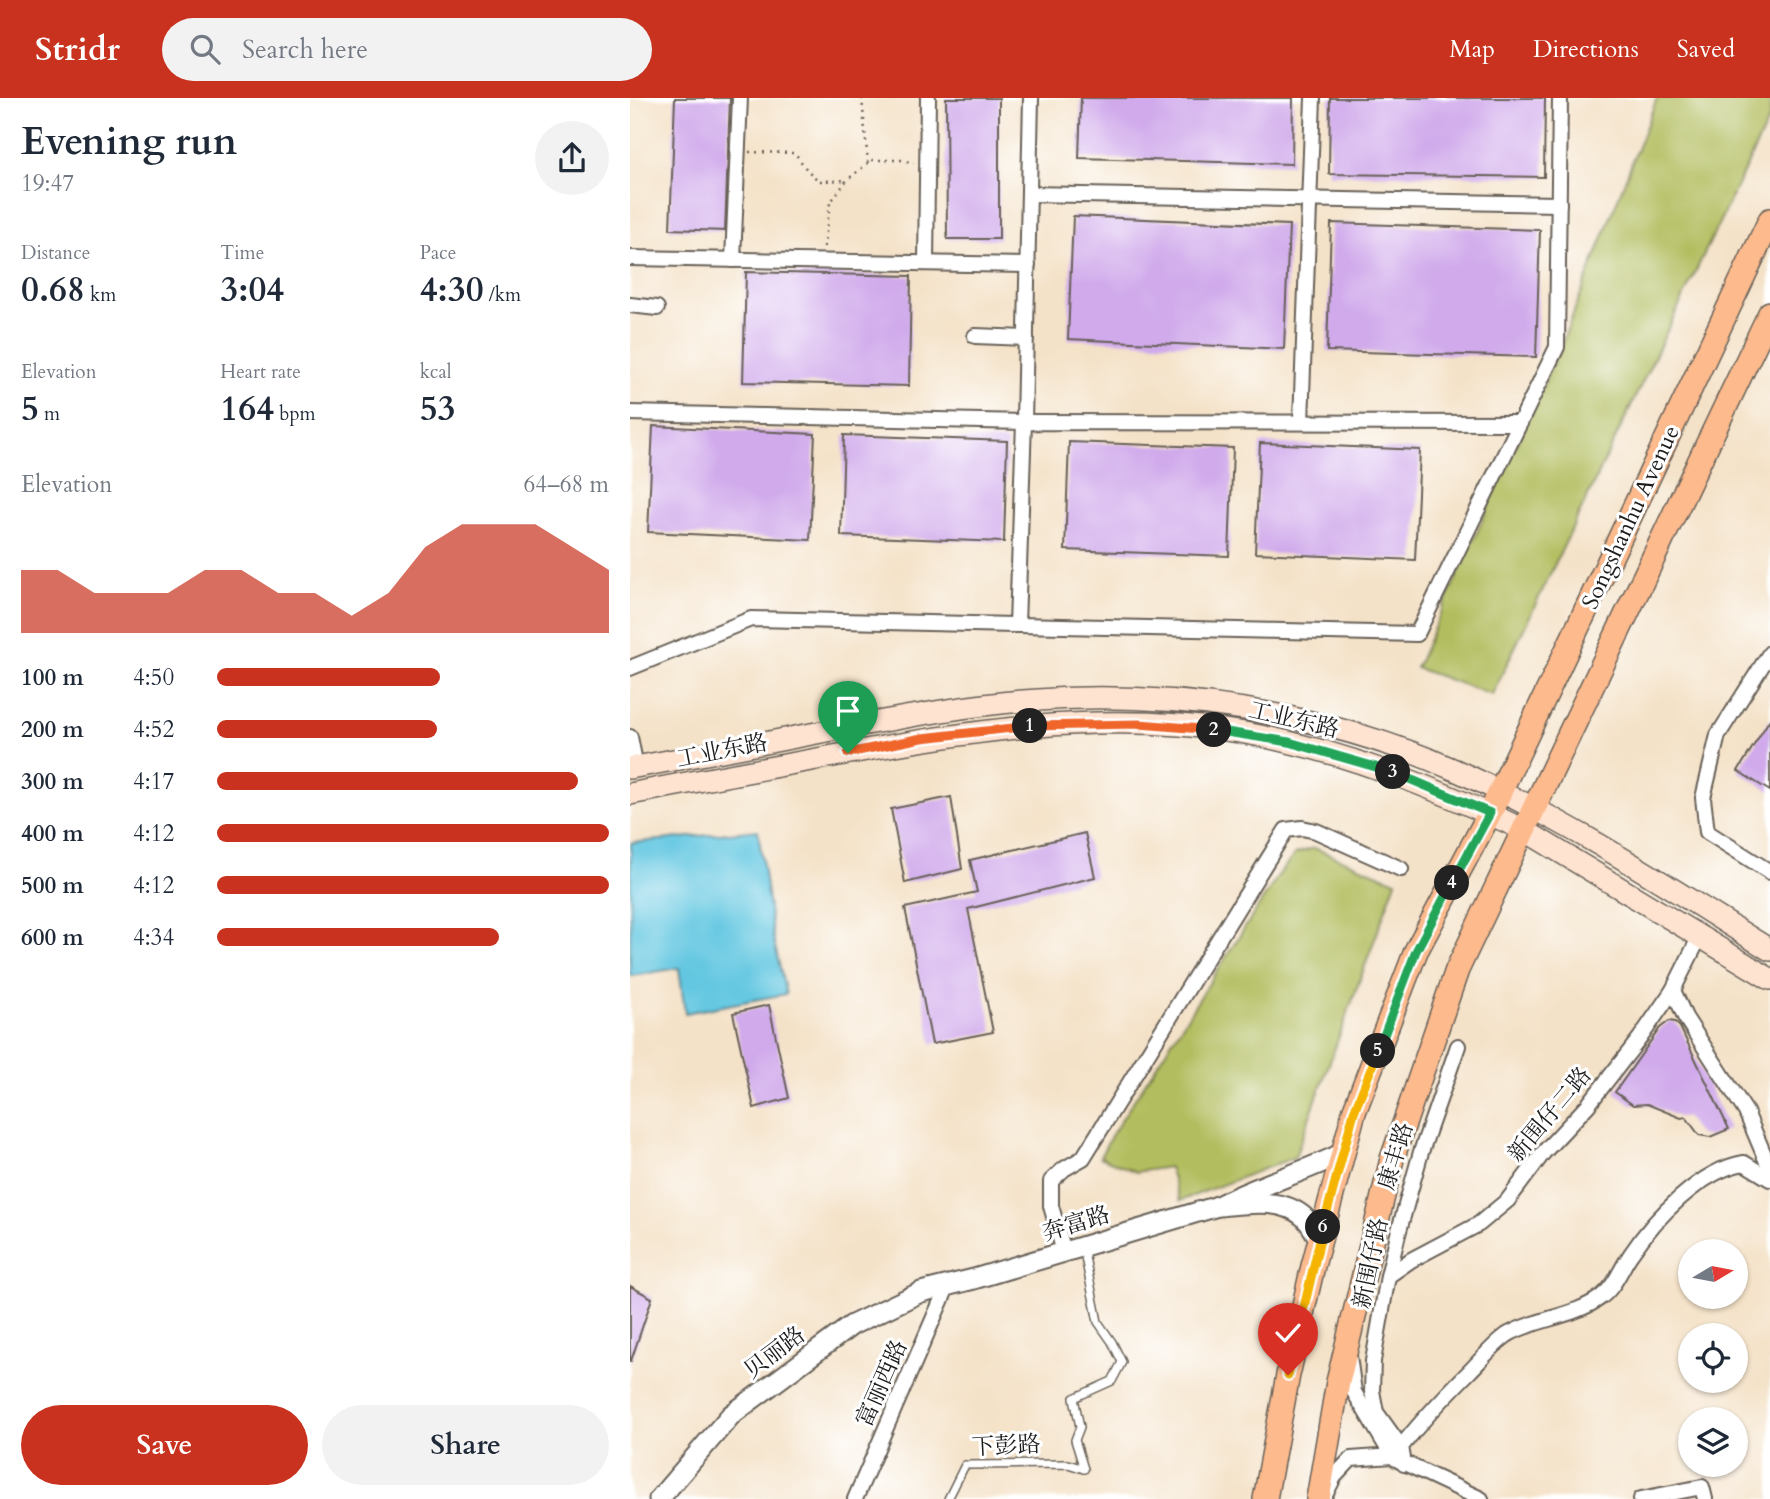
<!DOCTYPE html>
<meta charset="utf-8">
<style>
:root{--surface:#fff;--page:#f2f2f3;--text:#1f2937;--muted:#747a83;--accent:#c8321e}
body{margin:0;font-family:Cardo,"Noto Serif SC",serif;background:var(--page);color:var(--text);height:100vh;display:flex;flex-direction:column;font-size:26px;white-space:nowrap}
*{box-sizing:border-box;margin:0}
p{font-size:23px;color:var(--muted)}
.icon{flex:none;width:38px;height:38px;fill:none;stroke:currentColor;stroke-width:2;stroke-linecap:round;stroke-linejoin:round}
.map{position:relative;flex:1;overflow:hidden}
.drawer{display:flex;flex-direction:column;background:var(--surface);width:630px}
.drawer>*{flex:none}
.needle{width:46px;rotate:80deg}
.fabs{position:absolute;left:1048px;top:1141px;display:grid;gap:14px}
.fabs a{display:grid;place-items:center;width:70px;height:70px;border-radius:50%;background:var(--surface);box-shadow:0 2px 5px #0004;font-size:35px}
.pin{position:absolute;display:grid;place-items:center;width:60px;height:60px;color:#fff;margin:-72px -30px;border-radius:50% 50% 50% 0;rotate:-45deg;box-shadow:0 0 7px #0007}
.pin .icon{rotate:45deg}
.km{position:absolute;width:35px;height:35px;margin:-18px;border-radius:50%;background:#222;color:#fff;font-size:19px;line-height:35px;text-align:center}
.round{display:grid;place-items:center;flex:none;width:74px;height:74px;border-radius:37px;background:var(--page)}
.summary{display:flex;align-items:center;justify-content:space-between;height:119px;padding:0 21px}
h1{font-size:38px;font-weight:700;line-height:52px}
.stats{display:grid;grid-template-columns:repeat(3,1fr);gap:10px;height:119px;padding:7px 21px}
.stats div{display:grid;align-content:center}
.stats b{font-size:35px;font-weight:700}
.stats small{font-size:19px;font-weight:400}
.stats p{font-size:19px}
.chart{height:196px;padding:14px 21px}
.chart p{display:flex;justify-content:space-between}
.chart svg{width:100%;height:126px;margin-top:7px;fill:var(--accent);opacity:.7}
.action{display:flex;gap:14px;margin-top:auto;padding:14px 21px}
.action a{flex:1;height:80px;border-radius:42px;background:var(--accent);color:#fff;font-size:28px;font-weight:700;line-height:80px;text-align:center}
.action a+a{background:var(--page);color:var(--text)}
ul{padding:0 21px;list-style:none;font-size:23px}
li{display:grid;grid-template-columns:112px 84px 1fr;align-items:center;height:52px}
li i{height:18px;border-radius:9px;background:var(--accent)}
header{display:flex;align-items:center;gap:42px;box-sizing:border-box;height:98px;padding:0 35px;background:var(--accent);color:#fff}
header strong{font-size:33px}
nav{display:flex;gap:38px;margin-inline-start:auto;font-size:24px}
.search{width:490px;height:63px;background:var(--page);display:flex;align-items:center;gap:18px;box-sizing:border-box;padding:0 24px;border-radius:38px;color:var(--muted);font-size:26px}
main{display:flex;flex:1;min-height:0}
.map>svg:first-child{display:block}
</style>
<header>
<strong>Stridr</strong>
<div class="search"><svg class="icon" aria-label="search" viewBox="0 0 24 24"><circle cx="10" cy="10" r="6"/><path d="M15 15l6 6"/></svg>Search here</div>
<nav><a>Map</a><a>Directions</a><a>Saved</a></nav>
</header>
<main>
<section class="drawer">
<div class="summary"><div><h1>Evening run</h1><p>19:47</p></div><a class="round"><svg class="icon" aria-label="share" viewBox="0 0 24 24"><path d="M12 15V3M7 8l5-5 5 5M5 13v7h14v-7"/></svg></a></div>
<div class="stats">
<div><p>Distance</p><b>0.68<small> km</small></b></div>
<div><p>Time</p><b>3:04</b></div>
<div><p>Pace</p><b>4:30<small> /km</small></b></div>
</div>
<div class="stats">
<div><p>Elevation</p><b>5<small> m</small></b></div>
<div><p>Heart rate</p><b>164<small> bpm</small></b></div>
<div><p>kcal</p><b>53</b></div>
</div>
<div class="chart"><p><span>Elevation</span>64–68 m</p>
<svg viewBox="0 0 160 44" preserveAspectRatio="none"><path d="M0 44V22L10 22L20 30L30 30L40 30L50 22L60 22L70 30L80 30L90 38L100 30L110 14L120 6L130 6L140 6L150 14L160 22V44z"/></svg>
</div>
<ul>
<li><b>100 m</b>4:50<i style="width:57%"></i></li>
<li><b>200 m</b>4:52<i style="width:56%"></i></li>
<li><b>300 m</b>4:17<i style="width:92%"></i></li>
<li><b>400 m</b>4:12<i style="width:100%"></i></li>
<li><b>500 m</b>4:12<i style="width:100%"></i></li>
<li><b>600 m</b>4:34<i style="width:72%"></i></li>
</ul>
<div class="action"><a>Save</a><a>Share</a></div>
</section>
<div class="map">
<svg width="1140" height="1401" viewBox="0 0 1140 1401">
<rect width="100%" height="100%" fill="#fff"/>
<filter id="ink" filterUnits="userSpaceOnUse"><feTurbulence type="fractalNoise" baseFrequency=".0143" numOctaves="2"/><feDisplacementMap in="SourceGraphic" scale="14" xChannelSelector="R" yChannelSelector="G"/><feConvolveMatrix kernelMatrix="1 2 1 2 8 2 1 2 1" color-interpolation-filters="sRGB"/></filter>
<filter id="wash" filterUnits="userSpaceOnUse"><feTurbulence type="fractalNoise" baseFrequency=".00686" numOctaves="4" result="noise"/><feDisplacementMap in="SourceGraphic" scale="28" xChannelSelector="R" yChannelSelector="G"/><feGaussianBlur stdDeviation="1.57" result="paint"/><feColorMatrix in="noise" values="0 0 0 0 0 0 0 0 0 0 0 0 0 0 0 0 0 1.4 0 .05"/><feComposite in="paint" operator="in"/></filter>
<g filter="url(#wash)">
<rect width="100%" height="100%" fill="#f4e2c8"/>
<g fill="#b2bd5f" stroke="#676c3e" stroke-width="2">
<polygon points="1027,0 1140,0 1140,19 862,597 786,570 931,247"/>
<polygon points="684,750 766,783 665,1059 550,1103 539,1069 506,1074 470,1059 481,1038 650,775 665,756"/>
</g>
<polygon fill="#63c7e1" stroke="#40727e" stroke-width="2" points="128,732 143,839 156,896 55,915 49,870 0,878 1,745"/>
<g id="blocks">
<g fill="#d0aaeb">
<polygon points="45,0 100,0 95,133 40,131"/>
<polygon points="316,0 369,0 369,141 317,141"/>
<polygon points="451,0 663,0 662,66 449,60"/>
<polygon points="700,0 915,0 914,79 699,76"/>
<polygon points="443,118 659,127 654,251 438,241"/>
<polygon points="701,125 910,132 906,259 697,253"/>
<polygon points="116,174 281,178 279,288 113,284"/>
<polygon points="23,328 185,336 180,442 18,434"/>
<polygon points="214,337 377,343 374,444 211,438"/>
<polygon points="439,344 603,350 599,458 435,452"/>
<polygon points="630,345 790,352 785,462 625,455"/>
<polygon points="1140,621 1140,693 1108,673"/>
<polygon points="321,699 332,771 275,785 261,711"/>
<polygon points="455,735 465,779 338,811 363,934 302,946 275,810 347,794 340,762"/>
<polygon points="139,907 159,1000 124,1010 103,915"/>
<polygon points="1039,923 1045,924 1050,929 1099,1031 1080,1039 1069,1037 1056,1019 1051,1020 1017,1006 1003,1007 985,994 1030,930"/>
<polygon points="0,1188 22,1200 1,1263 0,1263"/>
</g>
</g>
</g>
<g filter="url(#ink)">
<use href="#blocks" fill-opacity="0" stroke="#686158" stroke-width="2"/>
<g fill="none" stroke-linecap="round" stroke-linejoin="round">
<g stroke="#686158" stroke-width="10">
<g id="service">
<polyline points="453,1149 468,1224 482,1244 492,1264 482,1283 444,1300 450,1329 445,1342 454,1371"/>
<polyline points="318,1401 335,1367 438,1366 454,1371"/>
</g>
</g>
<g stroke="#686158" stroke-width="18">
<g id="minor">
<polyline points="399,96 929,106"/>
<polyline points="0,160 398,167"/>
<polyline points="103,162 110,0"/>
<polyline points="296,165 298,0"/>
<polyline points="0,207 27,210"/>
<polyline points="345,238 396,240"/>
<polyline points="0,315 394,324 401,0"/>
<polyline points="671,324 683,0"/>
<polyline points="387,527 394,324 890,325"/>
<polyline points="1140,555 1088,637 1073,700 1077,734 1140,774"/>
<polyline points="0,570 121,521 787,536 927,249 930,0"/>
<polyline points="0,639 6,669"/>
<polyline points="1043,892 1055,919 1116,1014 1140,1071"/>
<polyline points="434,1154 421,1108 421,1083 434,1071 453,1060 656,732 672,730 686,733 771,771"/>
<polyline points="758,1178 781,1162 849,1126 878,1102 913,1055 958,1007 1010,940 1043,892 1070,838"/>
<polyline points="771,1349 746,1314 742,1293 743,1263 758,1178 768,1136 791,1054 828,948"/>
<polyline points="766,1361 851,1401"/>
<path d="M774,1366l-3,-17c21,-27 44,-51 68,-75 12,-12 24,-27 38,-37 26,-16 68,-18 94,-38 14,-10 20,-29 30,-43 24,-36 70,-84 113,-91l26,16"/>
<polyline points="695,1397 704,1379 721,1361 762,1358 724,1294 719,1258"/>
<polyline points="225,1401 318,1187"/>
<polyline points="1011,1401 1072,1389 1075,1401"/>
</g>
</g>
<g stroke="#686158" stroke-width="23">
<g id="tertiary">
<path d="M690,1142c-5,-7 -9,-17 -16,-23 -22,-20 -59,-13 -86,-11 40,-21 84,-33 125,-53"/>
<polyline points="29,1401 101,1317 222,1227 291,1194 344,1181 588,1108"/>
</g>
</g>
<g stroke="#686158" stroke-width="24">
<g id="secondary">
<path d="M0,670c67,-12 135,-25 202,-38 64,-11 127,-24 191,-29 146,-12 298,10 432,69 111,49 212,116 315,180"/>
<path d="M0,696c66,-13 132,-25 198,-37 136,-26 273,-47 411,-25 101,17 194,55 285,98l246,149"/>
</g>
</g>
<g stroke="#686158" stroke-width="26">
<g id="primary">
<polyline points="635,1401 658,1277 683,1168 724,1014 786,853 860,715 1140,122"/>
<polyline points="688,1401 708,1284 762,1061 827,872 1140,215"/>
</g>
</g>
<g stroke="#686158" stroke-width="2.5" stroke-dasharray="2 5" stroke-linecap="butt">
<polyline points="232,0 238,65"/>
<polyline points="119,54 165,55 177,72 189,83 217,82"/>
<polyline points="194,149 200,105 217,82 242,62 271,62 284,65"/>
</g>
<use href="#service" stroke="#fff" stroke-width="7"/>
<use href="#minor" stroke="#fff" stroke-width="14"/>
<use href="#tertiary" stroke="#fff" stroke-width="19"/>
<use href="#secondary" stroke="#fee3d1" stroke-width="21"/>
<use href="#primary" stroke="#fcba8d" stroke-width="23"/>
</g>
</g>
<g fill="none" stroke-linecap="round" stroke-linejoin="round" filter="url(#ink)">
<g stroke="#fff" stroke-width="14">
<polyline id="split-1" points="218,655 292,640 400,628"/>
</g>
<g stroke="#fff" stroke-width="14">
<polyline id="split-2" points="400,628 509,626 584,632"/>
</g>
<g stroke="#fff" stroke-width="14">
<polyline id="split-3" points="584,632 659,644 763,674"/>
</g>
<g stroke="#fff" stroke-width="14">
<polyline id="split-4" points="763,674 860,715 822,785"/>
</g>
<g stroke="#fff" stroke-width="14">
<polyline id="split-5" points="748,953 786,853 822,785"/>
</g>
<g stroke="#fff" stroke-width="14">
<polyline id="split-6" points="693,1129 724,1014 748,953"/>
</g>
<g stroke="#fff" stroke-width="14">
<polyline id="split-7" points="658,1277 693,1129"/>
</g>
<use href="#split-1" stroke="#f0652b" stroke-width="9"/>
<use href="#split-2" stroke="#f0652b" stroke-width="9"/>
<use href="#split-3" stroke="#22a559" stroke-width="9"/>
<use href="#split-4" stroke="#22a559" stroke-width="9"/>
<use href="#split-5" stroke="#22a559" stroke-width="9"/>
<use href="#split-6" stroke="#f5b400" stroke-width="9"/>
<use href="#split-7" stroke="#f5b400" stroke-width="9"/>
</g>
<g text-anchor="middle" stroke-width="6" stroke-linejoin="round" paint-order="stroke">
<g font-size="23" fill="#1c1c1c" stroke="#fff">
<text transform="translate(1000 419) rotate(-65)" y="8">Songshanhu Avenue</text>
<text transform="translate(664 621) rotate(13)" y="8">工业东路</text>
<text transform="translate(92 652) rotate(-11)" y="8">工业东路</text>
<text transform="translate(919 1016) rotate(-50)" y="8">新围仔二路</text>
<text transform="translate(765 1058) rotate(-73)" y="8">康丰路</text>
<text transform="translate(446 1125) rotate(-17)" y="8">奔富路</text>
<text transform="translate(740 1165) rotate(-78)" y="8">新围仔路</text>
<text transform="translate(144 1254) rotate(-37)" y="8">贝丽路</text>
<text transform="translate(251 1285) rotate(-66)" y="8">富丽西路</text>
<text transform="translate(376 1347) rotate(-3)" y="8">下彭路</text>
</g>
</g>
</svg>
<div class="fabs">
<a><svg class="needle" viewBox="-14 -14 28 28"><path d="M0-13l5 13h-10z" fill="#e53935"/><path d="M0 13l5-13h-10z" fill="#747a83"/></svg></a>
<a><svg class="icon" aria-label="locate" viewBox="0 0 24 24"><circle cx="12" cy="12" r="6"/><path d="M12 2v4M12 18v4M2 12h4M18 12h4"/></svg></a>
<a><svg class="icon" aria-label="layers" viewBox="0 0 24 24"><path d="M12 4l9 5-9 5-9-5zM3 14l9 5 9-5"/></svg></a>
</div>
<div class="pin" style="left:218px;top:655px;background:#1e9e55"><svg class="icon" aria-label="arrive" viewBox="0 0 24 24"><path d="M6 21V4h12l-3 4 3 4H6"/></svg></div>
<div class="pin" style="left:658px;top:1277px;background:#d93025"><svg class="icon" aria-label="check" viewBox="0 0 24 24"><path d="M5 12l5 5 9-10"/></svg></div>
<b class="km" style="left:400px;top:628px">1</b>
<b class="km" style="left:584px;top:632px">2</b>
<b class="km" style="left:763px;top:674px">3</b>
<b class="km" style="left:822px;top:785px">4</b>
<b class="km" style="left:748px;top:953px">5</b>
<b class="km" style="left:693px;top:1129px">6</b>
</div>
</main>
